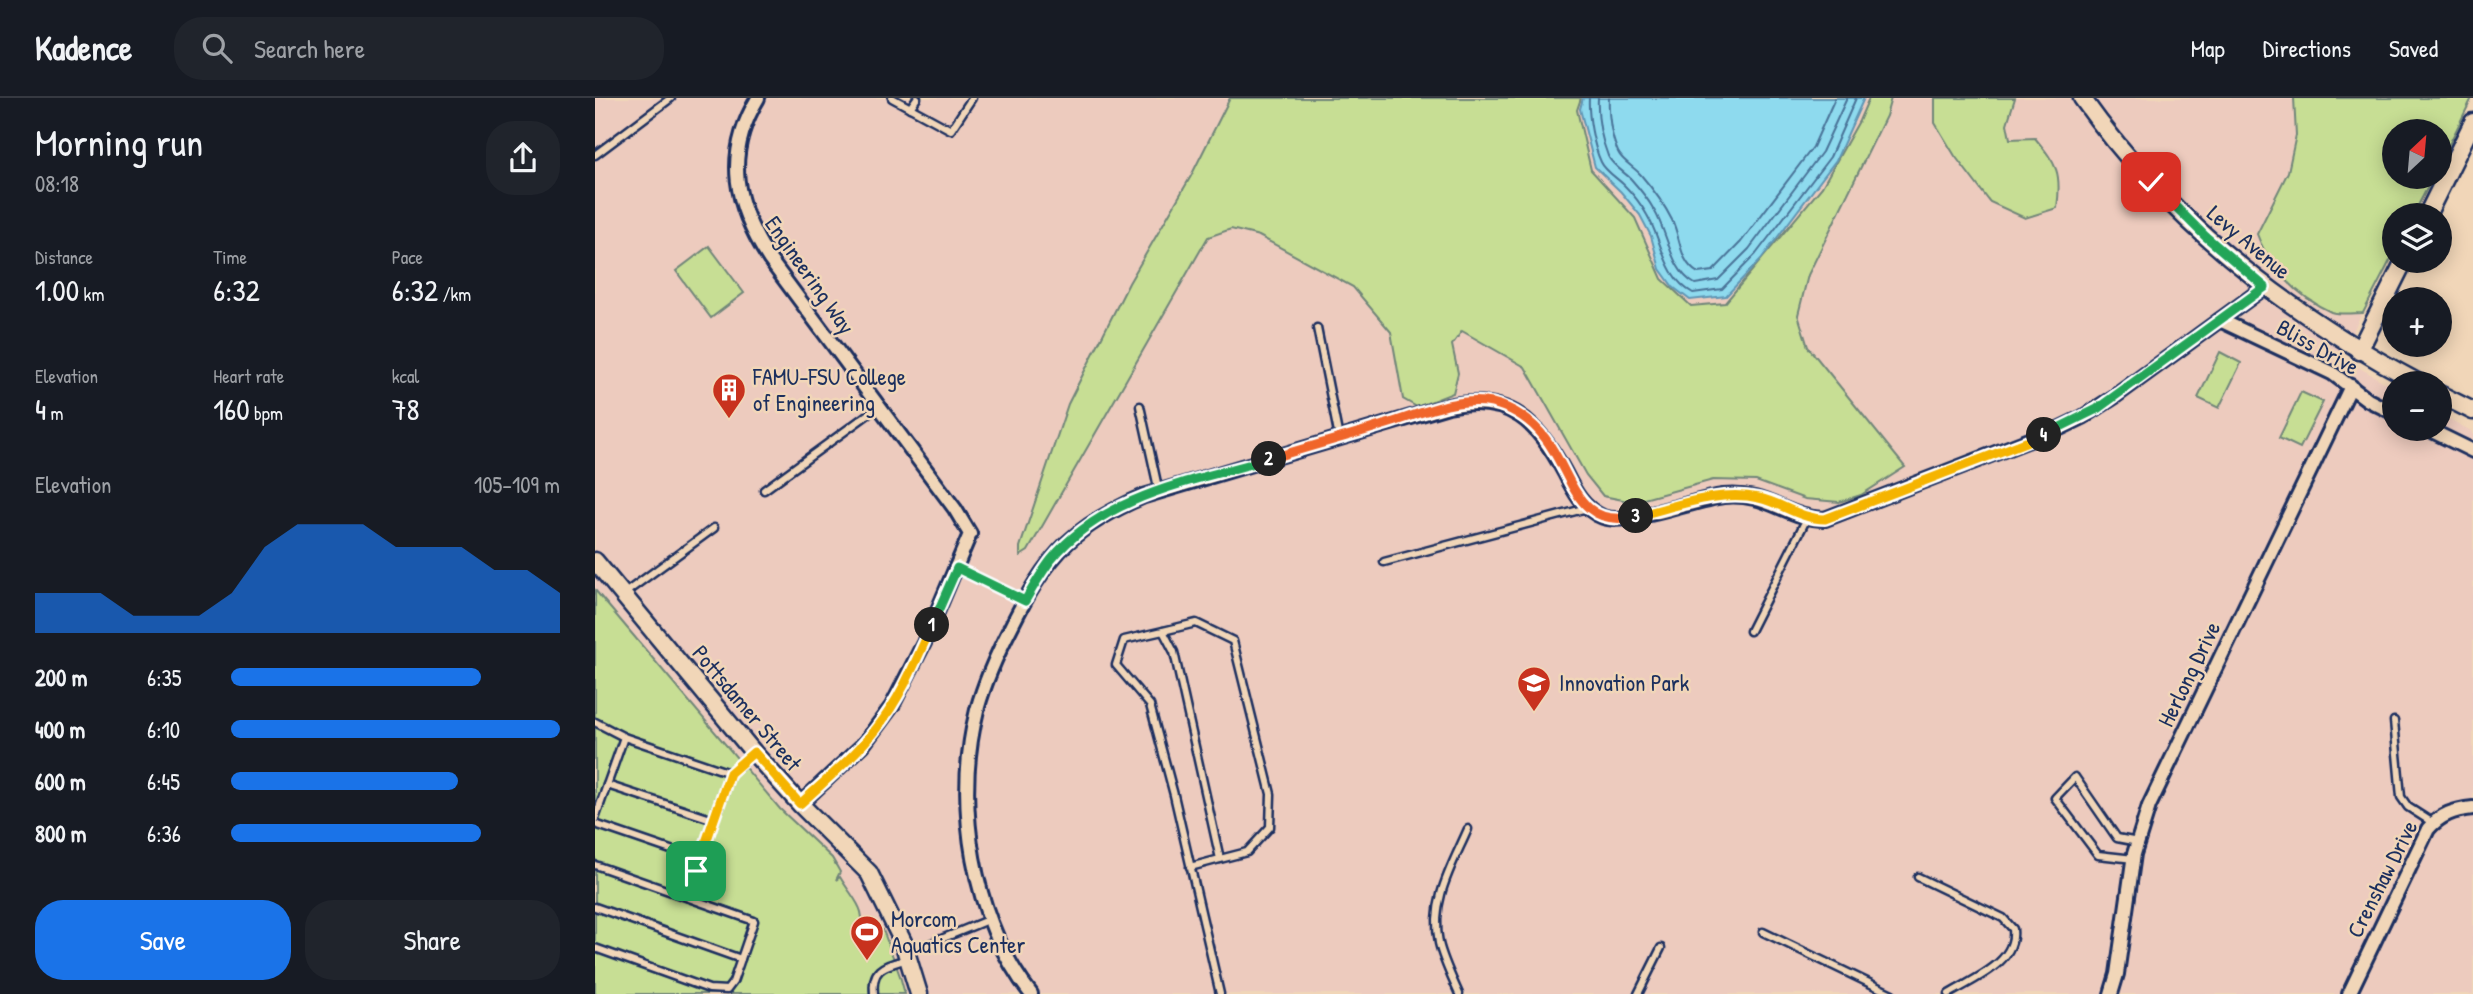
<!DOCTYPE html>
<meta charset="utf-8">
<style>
:root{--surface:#171b24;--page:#20242c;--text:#f1f3f6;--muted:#9ea1a6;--line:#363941;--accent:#1a73e8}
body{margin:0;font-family:"Patrick Hand",sans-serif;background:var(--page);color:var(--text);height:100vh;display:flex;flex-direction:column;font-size:26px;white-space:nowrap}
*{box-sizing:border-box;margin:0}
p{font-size:23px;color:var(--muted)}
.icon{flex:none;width:38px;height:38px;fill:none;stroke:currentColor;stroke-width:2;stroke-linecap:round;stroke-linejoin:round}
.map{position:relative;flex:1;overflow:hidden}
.side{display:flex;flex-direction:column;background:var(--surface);width:595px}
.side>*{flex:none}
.needle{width:46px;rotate:26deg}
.buttons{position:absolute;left:1787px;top:21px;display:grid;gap:14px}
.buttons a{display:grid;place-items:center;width:70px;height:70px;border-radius:50%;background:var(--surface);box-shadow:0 4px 18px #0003;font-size:35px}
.pin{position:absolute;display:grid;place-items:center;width:60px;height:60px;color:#fff;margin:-30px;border-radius:14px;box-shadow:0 4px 10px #0006}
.km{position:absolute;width:35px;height:35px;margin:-18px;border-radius:50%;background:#222;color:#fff;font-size:19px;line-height:35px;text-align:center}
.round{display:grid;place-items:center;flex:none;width:74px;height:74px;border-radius:28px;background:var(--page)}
.headline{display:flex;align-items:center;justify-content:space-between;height:119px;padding:0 35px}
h1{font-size:38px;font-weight:600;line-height:52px}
.figures{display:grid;grid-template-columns:repeat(3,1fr);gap:10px;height:119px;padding:7px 35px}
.figures div{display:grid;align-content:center}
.figures b{font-size:30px;font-weight:600}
.figures small{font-size:19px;font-weight:400}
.figures p{font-size:19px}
.chart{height:196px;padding:14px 35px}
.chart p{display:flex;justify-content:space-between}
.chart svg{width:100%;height:126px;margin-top:7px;fill:var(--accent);opacity:.7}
.action{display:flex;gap:14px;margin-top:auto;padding:14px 35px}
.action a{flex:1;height:80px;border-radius:28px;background:var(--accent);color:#fff;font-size:28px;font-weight:600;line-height:80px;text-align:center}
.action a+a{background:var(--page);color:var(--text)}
ul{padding:0 35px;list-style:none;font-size:23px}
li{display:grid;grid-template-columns:112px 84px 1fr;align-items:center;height:52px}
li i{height:18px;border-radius:9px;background:var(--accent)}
header{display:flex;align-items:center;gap:42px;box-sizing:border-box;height:98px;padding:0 35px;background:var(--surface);border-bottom:2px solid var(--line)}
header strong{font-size:33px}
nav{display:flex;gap:38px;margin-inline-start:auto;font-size:24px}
.search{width:490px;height:63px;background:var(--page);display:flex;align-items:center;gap:18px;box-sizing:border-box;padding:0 24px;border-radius:28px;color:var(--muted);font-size:26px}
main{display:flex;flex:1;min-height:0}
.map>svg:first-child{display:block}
</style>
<header>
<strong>Kadence</strong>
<div class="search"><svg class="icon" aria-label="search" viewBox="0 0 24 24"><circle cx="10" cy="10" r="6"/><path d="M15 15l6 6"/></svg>Search here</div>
<nav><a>Map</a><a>Directions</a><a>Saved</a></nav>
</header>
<main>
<section class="side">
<div class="headline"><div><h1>Morning run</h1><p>08:18</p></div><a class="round"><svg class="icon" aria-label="share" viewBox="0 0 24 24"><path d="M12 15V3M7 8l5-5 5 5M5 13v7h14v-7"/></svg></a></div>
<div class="figures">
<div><p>Distance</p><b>1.00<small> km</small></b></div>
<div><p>Time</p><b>6:32</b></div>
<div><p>Pace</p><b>6:32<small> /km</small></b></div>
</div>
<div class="figures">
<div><p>Elevation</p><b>4<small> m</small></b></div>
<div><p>Heart rate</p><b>160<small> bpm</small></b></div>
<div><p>kcal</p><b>78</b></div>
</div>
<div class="chart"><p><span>Elevation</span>105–109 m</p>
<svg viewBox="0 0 160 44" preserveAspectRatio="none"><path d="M0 44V30L10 30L20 30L30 38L40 38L50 38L60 30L70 14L80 6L90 6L100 6L110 14L120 14L130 14L140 22L150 22L160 30V44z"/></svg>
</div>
<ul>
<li><b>200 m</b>6:35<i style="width:76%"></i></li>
<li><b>400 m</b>6:10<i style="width:100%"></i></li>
<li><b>600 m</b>6:45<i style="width:69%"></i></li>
<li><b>800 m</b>6:36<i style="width:76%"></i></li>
</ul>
<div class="action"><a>Save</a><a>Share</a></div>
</section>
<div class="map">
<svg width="1878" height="896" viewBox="0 0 1878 896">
<rect width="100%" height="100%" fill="#f1d6b8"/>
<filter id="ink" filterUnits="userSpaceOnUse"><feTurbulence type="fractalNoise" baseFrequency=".0143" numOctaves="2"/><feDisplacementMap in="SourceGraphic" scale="14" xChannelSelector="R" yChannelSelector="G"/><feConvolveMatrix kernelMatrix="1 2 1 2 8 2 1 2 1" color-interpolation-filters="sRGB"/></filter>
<g filter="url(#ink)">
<polygon fill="#edcbbe" points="0,0 1867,0 1844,33 1799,33 1799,146 1746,259 1799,290 1799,331 1844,331 1845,316 1878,334 1878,896 0,896"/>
<g fill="#c7de94" stroke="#718679" stroke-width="2">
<polygon points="635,0 986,0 982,12 996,72 1040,120 1067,181 1096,208 1130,205 1227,89 1264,23 1274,0 1296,0 1291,18 1213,177 1203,217 1213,249 1310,369 1266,397 1244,404 1210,401 1161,383 1118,382 1038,404 1008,398 991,377 930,269 867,233 857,247 863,275 858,295 822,309 808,301 796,234 758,189 664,138 636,131 613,139 433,453 425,458 425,449 473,306 534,185 596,78"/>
<path d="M1340,0h80l-8,26 3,15 25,-1c22,27 27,34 22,70l-32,10 -35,-16 -35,-46 -20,-33z"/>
<path d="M1699,0h178l-32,65 -1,-32h-45v46h39l-20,38h-19v38l-31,60c-9,0 -23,2 -32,-1 -33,-15 -62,-45 -74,-78l31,-62 8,-37z"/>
<polygon points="114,148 149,195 116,220 81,173"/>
<polygon points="1625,254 1646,265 1624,310 1603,300"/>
<polygon points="1706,294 1728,304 1705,350 1684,340"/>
<path d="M0,492l185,219 52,49 8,14 -4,8 4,-3c16,27 28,30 19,63l24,-10 17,46 5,18h-310z"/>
</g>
<polygon fill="#8edaee" stroke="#6096b4" stroke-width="2" points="988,0 1269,0 1241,62 1166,161 1131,198 1095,202 1078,189 1065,171 1056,138 1045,117 1026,94 1000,69 985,11"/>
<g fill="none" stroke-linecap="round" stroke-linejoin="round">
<g stroke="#497398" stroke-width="2">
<path d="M994,0c-1,17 4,47 12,64 4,9 16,16 23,23 8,8 17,19 23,30 16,27 16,61 46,78l29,-4 34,-35 74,-97 26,-59"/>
<path d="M1003,0c-1,18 3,40 10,58 4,9 16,16 23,23 8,9 17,20 23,31 15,25 16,60 41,74l23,-4 31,-31 73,-97 25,-54"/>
<path d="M1014,0c-1,17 2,38 9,54 4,9 16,15 23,23 12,14 23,29 31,45 9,18 7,42 26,53l15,-2 28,-29 72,-95 22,-49"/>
</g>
<g stroke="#1b2f5e" stroke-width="11">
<g id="service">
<polyline points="297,0 356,32 377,0"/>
<polyline points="315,10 322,0"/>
<polyline points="0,57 76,0"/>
<polyline points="722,230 744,340"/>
<polyline points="545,308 564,394"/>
<polyline points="169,392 283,309"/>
<polyline points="789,464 992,410"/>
<polyline points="362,470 430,503"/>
<polyline points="30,495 119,430"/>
<polyline points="568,533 601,525 638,543 676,696 675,729 652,754 625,761"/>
<polyline points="1155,533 1212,420"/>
<polyline points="1799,623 1806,699 1813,709 1838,725"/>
<polyline points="0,624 29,639 135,675"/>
<polyline points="12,687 119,722"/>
<polyline points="0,721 29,639"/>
<polyline points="0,726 105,762"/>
<polyline points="1539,761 1503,757 1460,700 1480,679 1522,740 1543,744"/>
<polyline points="0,767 159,823 138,884 132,892 114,891 0,850"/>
<polyline points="595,769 625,761 579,554 568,533 529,542 521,567 555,607 579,697 625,896"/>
<path d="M1323,779l85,41 10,11c4,34 -40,50 -64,65"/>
<polyline points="92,799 135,675 159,655"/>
<polyline points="0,809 146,861"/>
<polyline points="1168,834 1297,896"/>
<polyline points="313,851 334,846 395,821"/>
<path d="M279,896c-3,-27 11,-28 33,-35"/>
<path d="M864,896c-7,-16 -16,-34 -20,-51 -9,-42 13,-77 29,-114"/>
<polyline points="1043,896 1066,850"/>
</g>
</g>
<g stroke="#1b2f5e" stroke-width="18">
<g id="minor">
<path d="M163,0c-35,58 -23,108 12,162l185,249 15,25 -46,109 -32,63 -29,39 -63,59"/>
<polyline points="1625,222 1737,275 1773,302 1799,315"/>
<polyline points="1833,331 1878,353"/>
<path d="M436,896c-59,-76 -77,-191 -54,-284 8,-29 20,-56 34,-83 15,-30 32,-61 56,-84 22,-21 49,-35 77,-47l304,-90c62,-13 90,16 117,67 9,18 18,36 38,44 23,9 91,-17 120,-21 44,-5 64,23 102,23l233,-90 25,-12 31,-20 151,-110"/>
<polyline points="1516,896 1522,876 1539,756 1554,708 1756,288"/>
<path d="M1754,896l79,-165c13,-15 26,-19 45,-21"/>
</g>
</g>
<g stroke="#1b2f5e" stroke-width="21">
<g id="tertiary">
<path d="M1487,0c87,123 205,215 337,285"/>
<polyline points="1832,117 1878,24"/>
<polyline points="1764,253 1809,163"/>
<polyline points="1844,296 1878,313"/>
<polyline points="0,463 159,655 205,706 274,775 308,844 324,896"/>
</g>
</g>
<use href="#service" stroke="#f1d6b8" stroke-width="6"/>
<use href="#minor" stroke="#f1d6b8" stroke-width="12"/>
<use href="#tertiary" stroke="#f1d6b8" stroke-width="16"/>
</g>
</g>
<g fill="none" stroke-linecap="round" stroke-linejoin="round" filter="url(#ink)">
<g stroke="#fff" stroke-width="14">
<path id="split-1" d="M101,773l34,-98 24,-21 46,52c26,-24 54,-47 76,-75 25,-31 40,-68 56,-104"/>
</g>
<g stroke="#fff" stroke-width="14">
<path id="split-2" d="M337,527l25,-57 68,33c8,-14 16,-28 26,-41 52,-65 143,-79 218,-101"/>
</g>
<g stroke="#fff" stroke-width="14">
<path id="split-3" d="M674,361c39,-12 79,-23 118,-35 33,-10 71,-28 105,-21 21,5 40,18 53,35 28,36 31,93 91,78"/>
</g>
<g stroke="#fff" stroke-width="14">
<path id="split-4" d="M1041,418c39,-9 82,-27 123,-18 23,5 41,21 66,21l219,-84"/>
</g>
<g stroke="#fff" stroke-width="14">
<polyline id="split-5" points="1449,337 1502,311 1670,189 1610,138 1556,84"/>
</g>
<use href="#split-1" stroke="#f5b400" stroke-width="9"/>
<use href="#split-2" stroke="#22a559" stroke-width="9"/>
<use href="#split-3" stroke="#f0652b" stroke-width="9"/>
<use href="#split-4" stroke="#f5b400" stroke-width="9"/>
<use href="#split-5" stroke="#22a559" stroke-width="9"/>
</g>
<defs>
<g id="building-pin" transform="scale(1.75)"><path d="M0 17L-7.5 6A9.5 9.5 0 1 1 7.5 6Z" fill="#c8321e" stroke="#f1d6b8"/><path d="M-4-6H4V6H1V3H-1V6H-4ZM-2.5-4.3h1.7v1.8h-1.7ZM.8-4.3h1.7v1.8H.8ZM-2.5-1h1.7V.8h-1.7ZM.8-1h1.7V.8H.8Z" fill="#fff"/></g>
<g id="university-pin" transform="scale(1.75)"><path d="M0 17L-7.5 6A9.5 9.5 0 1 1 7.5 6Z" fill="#c8321e" stroke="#f1d6b8"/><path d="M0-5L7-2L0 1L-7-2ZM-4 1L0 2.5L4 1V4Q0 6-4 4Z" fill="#fff"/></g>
<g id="stadium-pin" transform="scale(1.75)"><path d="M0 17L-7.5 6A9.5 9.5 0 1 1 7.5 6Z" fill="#c8321e" stroke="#f1d6b8"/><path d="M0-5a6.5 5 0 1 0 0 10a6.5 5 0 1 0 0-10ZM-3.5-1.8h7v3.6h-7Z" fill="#fff"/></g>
</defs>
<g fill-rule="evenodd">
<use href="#building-pin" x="134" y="292"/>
<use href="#university-pin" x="939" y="585"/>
<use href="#stadium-pin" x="272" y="834"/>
</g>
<g text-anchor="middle" stroke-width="5" stroke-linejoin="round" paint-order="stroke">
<g font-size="23" fill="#1b2f5e" stroke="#f1d6b8">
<text transform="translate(1654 144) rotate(40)" y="8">Levy Avenue</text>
<text transform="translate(215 177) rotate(55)" y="8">Engineering Way</text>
<text transform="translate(1723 249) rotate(29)" y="8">Bliss Drive</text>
<text transform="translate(1594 576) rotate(-64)" y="8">Herlong Drive</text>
<text transform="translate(152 610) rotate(50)" y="8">Pottsdamer Street</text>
<text transform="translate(1787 781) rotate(-63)" y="8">Crenshaw Drive</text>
</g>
<g font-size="23" fill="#1b2f5e" stroke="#f1d6b8" text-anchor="start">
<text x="158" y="287">FAMU-FSU College<tspan x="158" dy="26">of Engineering</tspan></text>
<text x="964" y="593">Innovation Park</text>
<text x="296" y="829">Morcom<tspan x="296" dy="26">Aquatics Center</tspan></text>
</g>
</g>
</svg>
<div class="buttons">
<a><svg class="needle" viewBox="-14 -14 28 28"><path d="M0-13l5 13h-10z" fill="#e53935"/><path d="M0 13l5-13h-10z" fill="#9ea1a6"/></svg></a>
<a><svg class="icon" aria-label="layers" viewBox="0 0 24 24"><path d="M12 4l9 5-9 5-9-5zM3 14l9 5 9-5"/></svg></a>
<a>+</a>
<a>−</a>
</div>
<div class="pin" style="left:101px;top:773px;background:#1e9e55"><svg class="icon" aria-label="arrive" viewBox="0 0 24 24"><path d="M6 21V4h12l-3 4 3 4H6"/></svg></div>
<div class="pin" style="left:1556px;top:84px;background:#d93025"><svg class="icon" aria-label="check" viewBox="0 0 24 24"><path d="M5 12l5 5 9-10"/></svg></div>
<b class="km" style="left:337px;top:527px">1</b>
<b class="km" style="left:674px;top:361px">2</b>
<b class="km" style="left:1041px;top:418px">3</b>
<b class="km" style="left:1449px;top:337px">4</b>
</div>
</main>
